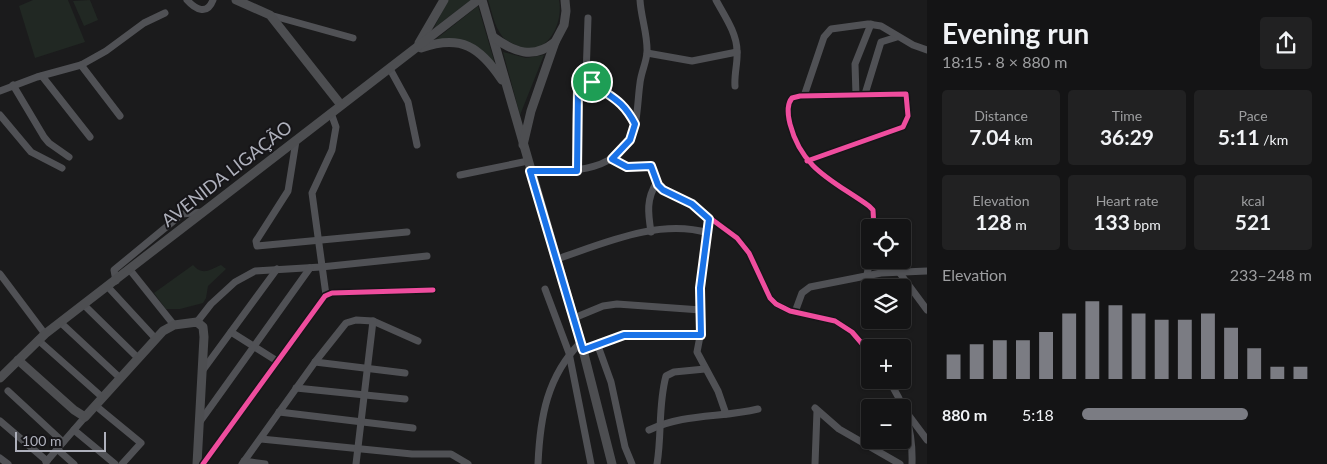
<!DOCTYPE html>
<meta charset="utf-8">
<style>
:root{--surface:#141415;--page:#212122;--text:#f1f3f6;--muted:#9d9ea0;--line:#333334;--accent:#7b7c83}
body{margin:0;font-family:Lato,sans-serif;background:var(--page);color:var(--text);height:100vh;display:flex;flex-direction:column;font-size:19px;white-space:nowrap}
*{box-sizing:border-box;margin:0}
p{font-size:16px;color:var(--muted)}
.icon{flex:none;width:28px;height:28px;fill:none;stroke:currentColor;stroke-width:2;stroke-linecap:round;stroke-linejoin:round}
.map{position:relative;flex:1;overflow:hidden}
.details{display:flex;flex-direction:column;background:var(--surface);width:400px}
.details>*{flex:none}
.fabs{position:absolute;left:861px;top:219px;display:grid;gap:10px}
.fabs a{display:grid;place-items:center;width:50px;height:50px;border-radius:5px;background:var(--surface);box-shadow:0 1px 4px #0004,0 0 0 1px var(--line);font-size:25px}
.scale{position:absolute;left:15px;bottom:12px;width:91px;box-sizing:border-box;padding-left:5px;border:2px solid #aeb0bb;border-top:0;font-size:14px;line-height:18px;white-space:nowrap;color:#aeb0bb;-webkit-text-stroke:4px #161518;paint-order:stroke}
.pin{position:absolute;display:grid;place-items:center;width:42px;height:42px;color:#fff;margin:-21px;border:2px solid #fff;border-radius:50%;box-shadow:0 1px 5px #0007}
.round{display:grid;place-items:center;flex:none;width:52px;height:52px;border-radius:5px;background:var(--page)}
.headline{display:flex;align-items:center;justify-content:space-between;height:85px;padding:0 15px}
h1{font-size:28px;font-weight:700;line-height:38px}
.stats{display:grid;grid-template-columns:repeat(3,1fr);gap:8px;height:85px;padding:5px 15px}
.stats div{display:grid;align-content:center;border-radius:5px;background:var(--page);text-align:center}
.stats b{font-size:21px;font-weight:700}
.stats small{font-size:14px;font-weight:400}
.stats p{font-size:14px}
.chart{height:140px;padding:10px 15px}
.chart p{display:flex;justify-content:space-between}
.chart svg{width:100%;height:90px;margin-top:5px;stroke:var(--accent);stroke-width:6}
ul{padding:0 15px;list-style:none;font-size:16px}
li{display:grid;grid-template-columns:80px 60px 1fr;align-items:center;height:38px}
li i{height:12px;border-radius:6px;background:var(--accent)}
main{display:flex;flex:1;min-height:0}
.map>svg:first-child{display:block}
</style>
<main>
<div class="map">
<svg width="927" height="464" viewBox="0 0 927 464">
<rect width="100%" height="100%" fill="#1b1b1c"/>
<g fill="#212823">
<polygon points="33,0 68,0 85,42 35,58 19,6"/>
<polygon points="90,0 98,20 84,26 73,1"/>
<polygon points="448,0 471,0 434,28"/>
<path d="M488,0h71c5,24 -13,59 -41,46 -6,-3 -12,-5 -16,-10 -8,-10 -10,-24 -14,-36z"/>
<polygon points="478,6 495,64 486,54 435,40"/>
<polygon points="503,52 526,58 544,55 520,115"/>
<path d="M193,265c10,11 16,5 28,0l5,4 -18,17 -2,12 -3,5 -23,6h-14l-12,-16z"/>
</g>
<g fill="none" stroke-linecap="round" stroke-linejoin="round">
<g stroke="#505155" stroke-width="7">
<path d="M187,0c8,9 20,16 26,0"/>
<path d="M716,0c8,15 21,33 21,51 1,11 -3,23 -2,35"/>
<polyline points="270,15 353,38"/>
<polyline points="647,53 692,61 737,52"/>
<polyline points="81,65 120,116"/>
<polyline points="390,69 408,102 417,145"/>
<polyline points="42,76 90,137"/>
<polyline points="586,77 588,18"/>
<polyline points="13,85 44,137 49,143 69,157"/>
<polyline points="0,91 37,77 81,65 106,51 144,23 165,13"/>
<polyline points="865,94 881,42 897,37"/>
<polyline points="856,95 855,64 871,24"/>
<polyline points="804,96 824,37 831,29 868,24 881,26 913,45 927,50"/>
<polyline points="0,115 31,152 62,168"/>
<polyline points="296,141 288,191 256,241 257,246 407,232"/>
<polyline points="612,159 627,167 651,166 658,185 663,190 691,204 737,238 749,253 770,298 776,304 790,311 835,321 852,332 870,353"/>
<path d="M807,161l96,-34 5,-11 -2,-22 -106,2 -8,2c-6,7 -4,18 -2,26 12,46 44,57 79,82l4,4 1,18"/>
<path d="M531,171c40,1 92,2 104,-46 3,-14 3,-28 5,-42 1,-10 6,-20 7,-30 1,-18 -6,-35 -7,-53"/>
<path d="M577,171c0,-18 -6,-84 9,-94 20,20 34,18 49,47"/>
<polyline points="460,175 528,161"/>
<polyline points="709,219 700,288 702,326 697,352 718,391 726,414"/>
<path d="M651,232c-3,-19 -5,-33 6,-50"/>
<path d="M557,259c45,-15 102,-41 151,-26"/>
<polyline points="130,270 174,325"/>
<polyline points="899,272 927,310"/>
<polyline points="0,274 45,334"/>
<polyline points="867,275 870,259"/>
<polyline points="116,281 114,270 182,214 203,212"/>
<polyline points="108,287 155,338"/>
<polyline points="545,289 569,353 591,464"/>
<polyline points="326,295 312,193 332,150 336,127 331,113"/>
<polyline points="84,305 137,357"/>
<polyline points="795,312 802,293 810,287 881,273 927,271"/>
<polyline points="574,318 603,306 617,304 701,310"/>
<polyline points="60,322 119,377"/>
<polyline points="197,322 211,304 235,282 255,271 321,267 427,256"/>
<polyline points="231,332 277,361"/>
<polyline points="38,340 102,397"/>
<polyline points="598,346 611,382 625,447 632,464"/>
<polyline points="583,350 624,335 701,335"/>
<polyline points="315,362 405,373"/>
<polyline points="203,370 277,269"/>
<path d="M888,380c18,25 25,54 24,84"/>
<polyline points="296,388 405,399"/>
<polyline points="8,391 63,442"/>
<polyline points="96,406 141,443 122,464"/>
<polyline points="815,408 839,429 900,464"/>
<polyline points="279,412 413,428"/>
<polyline points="907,413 927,440"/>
<polyline points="0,421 47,461"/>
<polyline points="199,423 310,268"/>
<polyline points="74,430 115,464"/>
<path d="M649,430c36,-17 72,-12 109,-21"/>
<polyline points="261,439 412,454 451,454 468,464"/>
<polyline points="57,449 74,464"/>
<polyline points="0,458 8,464"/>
<polyline points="244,461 265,464"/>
<polyline points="46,462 85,417"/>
<polyline points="203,464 325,296 332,293 433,290"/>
<polyline points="242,464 315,362 346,323 356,320 373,321 418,341"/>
<polyline points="356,464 373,321"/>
<path d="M538,464c2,-47 9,-88 43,-122"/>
<path d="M657,464c5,-30 1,-59 9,-88l8,-4 31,-3"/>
<polyline points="815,464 817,411"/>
</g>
<g stroke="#4d4e51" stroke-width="9">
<polyline points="236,0 270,15 341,105"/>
<polyline points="482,0 583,350 612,464"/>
<path d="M493,37c21,15 40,23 62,5"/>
<polyline points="419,43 444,0"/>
<path d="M421,48c40,-14 59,-1 81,32"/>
<polyline points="523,145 531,111 555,42 564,25 566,11 565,0"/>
<polyline points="18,360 74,410 85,417 163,331 174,325 197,322 203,327 204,337 197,464"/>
<polyline points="0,378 45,334 478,0"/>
</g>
<g stroke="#161518" stroke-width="8">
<g id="cycleway">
<polyline points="612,159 627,167 651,166 658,185 663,190 691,204 737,238 749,253 770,298 776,304 790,311 835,321 852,332 870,353"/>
<path d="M807,161l96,-34 5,-11 -2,-22 -106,2 -8,2c-6,7 -4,18 -2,26 12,46 44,57 79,82l4,4 1,18"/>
<polyline points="203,464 325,296 332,293 433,290"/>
</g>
</g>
<use href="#cycleway" stroke="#ef4d9e" stroke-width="5"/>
</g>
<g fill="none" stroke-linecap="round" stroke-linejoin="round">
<g stroke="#fff" stroke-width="10">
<path id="route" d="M586,77c20,20 34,18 49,47l-5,16 -18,19 15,8 24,-1 7,19 5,5 29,14 17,15 -9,69 1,47h-77l-41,15 -53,-179h47l1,-83z"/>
</g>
<use href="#route" stroke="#1a73e8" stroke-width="6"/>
</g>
<g text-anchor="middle" stroke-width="4" stroke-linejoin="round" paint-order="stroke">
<g font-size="18" fill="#aeb0bb" stroke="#161518">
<text transform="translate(227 174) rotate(-38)" y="6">AVENIDA LIGAÇÃO</text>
</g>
</g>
</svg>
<div class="fabs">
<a><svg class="icon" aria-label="locate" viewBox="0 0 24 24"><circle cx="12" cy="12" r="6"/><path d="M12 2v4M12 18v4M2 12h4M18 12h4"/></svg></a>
<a><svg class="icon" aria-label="layers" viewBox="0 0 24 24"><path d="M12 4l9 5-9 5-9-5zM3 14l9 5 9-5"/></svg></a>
<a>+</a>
<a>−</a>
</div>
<div class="scale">100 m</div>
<div class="pin" style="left:592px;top:82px;background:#1e9e55"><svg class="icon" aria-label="arrive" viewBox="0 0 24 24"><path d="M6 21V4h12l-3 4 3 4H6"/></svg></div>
</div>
<section class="details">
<div class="headline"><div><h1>Evening run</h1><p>18:15 · 8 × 880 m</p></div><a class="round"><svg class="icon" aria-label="share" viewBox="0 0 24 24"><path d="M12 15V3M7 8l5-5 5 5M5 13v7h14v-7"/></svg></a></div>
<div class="stats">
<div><p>Distance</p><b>7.04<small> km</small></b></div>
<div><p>Time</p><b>36:29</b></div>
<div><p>Pace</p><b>5:11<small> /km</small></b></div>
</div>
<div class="stats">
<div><p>Elevation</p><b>128<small> m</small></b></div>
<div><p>Heart rate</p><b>133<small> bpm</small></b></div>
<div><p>kcal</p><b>521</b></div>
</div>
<div class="chart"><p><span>Elevation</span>233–248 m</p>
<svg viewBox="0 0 160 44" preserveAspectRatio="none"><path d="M5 44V32M15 44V27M25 44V25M35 44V25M45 44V21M55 44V12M65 44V6M75 44V8M85 44V12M95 44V15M105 44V15M115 44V12M125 44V19M135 44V29M145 44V38M155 44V38"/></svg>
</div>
<ul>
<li><b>880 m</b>5:18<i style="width:72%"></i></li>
</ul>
</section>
</main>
